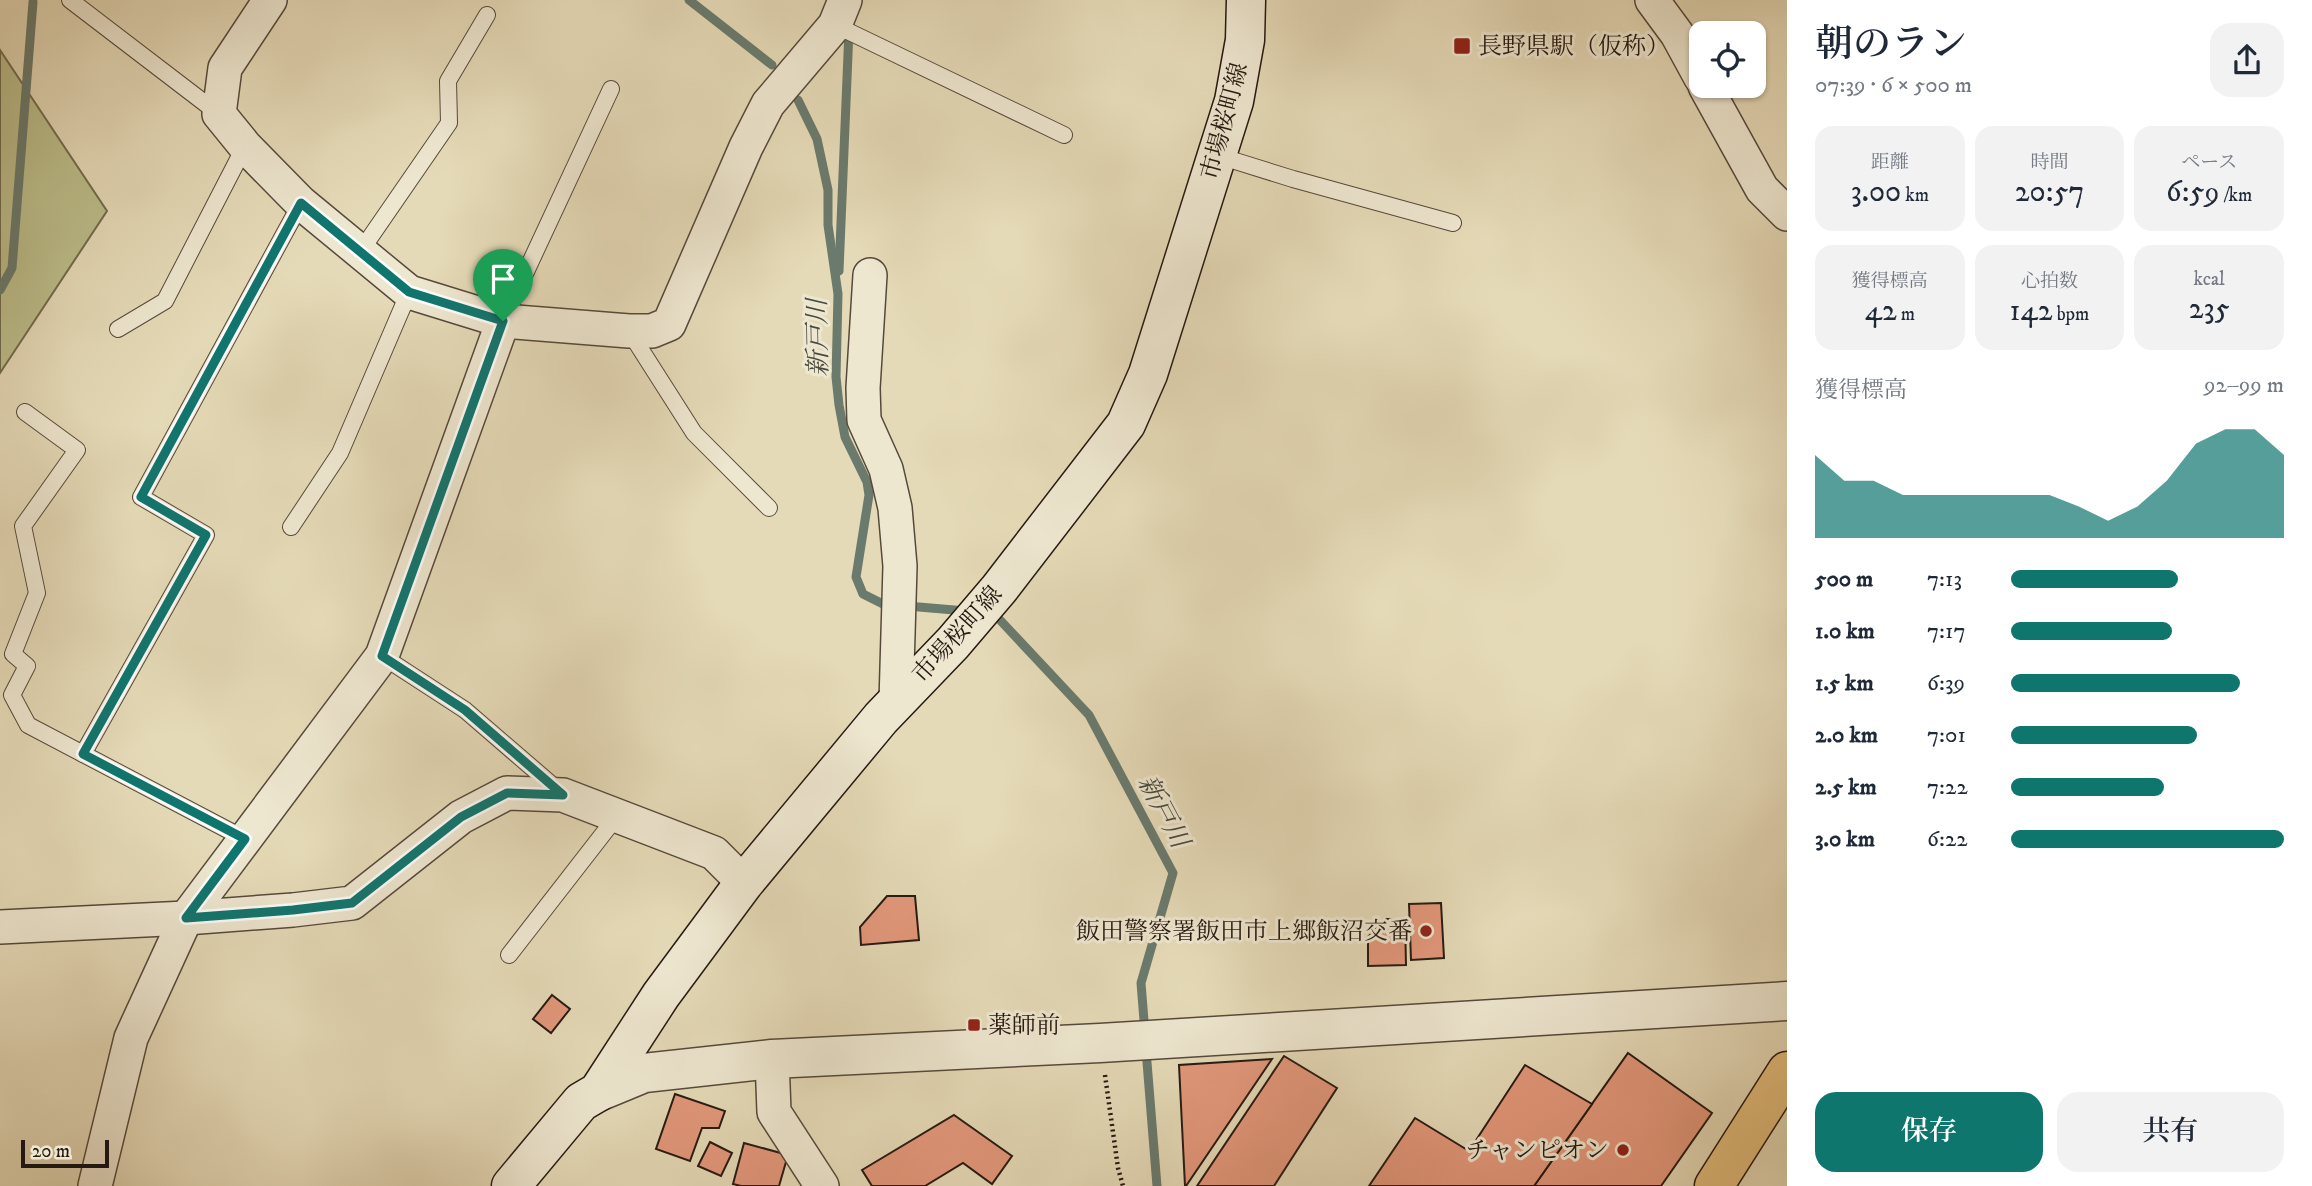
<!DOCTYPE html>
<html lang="ja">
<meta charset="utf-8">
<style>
:root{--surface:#fff;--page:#f2f2f3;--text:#1f2937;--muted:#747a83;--accent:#0f766e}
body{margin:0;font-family:"IM FELL DW Pica","Noto Serif JP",serif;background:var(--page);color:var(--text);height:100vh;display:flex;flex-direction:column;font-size:26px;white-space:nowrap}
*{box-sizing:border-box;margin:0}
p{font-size:23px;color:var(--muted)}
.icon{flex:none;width:38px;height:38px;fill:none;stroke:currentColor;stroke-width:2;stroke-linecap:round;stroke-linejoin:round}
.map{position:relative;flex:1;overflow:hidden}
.details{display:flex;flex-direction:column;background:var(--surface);width:525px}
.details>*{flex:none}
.fabs{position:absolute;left:1689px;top:21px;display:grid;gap:14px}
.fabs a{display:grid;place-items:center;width:77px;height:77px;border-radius:14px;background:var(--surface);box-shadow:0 2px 5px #0004;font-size:35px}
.scale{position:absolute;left:21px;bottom:18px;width:88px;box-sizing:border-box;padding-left:7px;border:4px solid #261912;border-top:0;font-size:19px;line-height:24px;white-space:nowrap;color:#261912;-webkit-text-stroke:5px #eee7d0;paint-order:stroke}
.pin{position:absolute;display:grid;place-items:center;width:60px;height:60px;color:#fff;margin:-72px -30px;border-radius:50% 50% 50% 0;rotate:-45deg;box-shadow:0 0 7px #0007}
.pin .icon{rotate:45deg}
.round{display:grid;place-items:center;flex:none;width:74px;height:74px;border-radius:21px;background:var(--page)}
.overview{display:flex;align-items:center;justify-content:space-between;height:119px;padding:0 28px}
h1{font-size:38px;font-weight:600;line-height:52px}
.stats{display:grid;grid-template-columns:repeat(3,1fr);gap:10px;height:119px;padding:7px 28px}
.stats div{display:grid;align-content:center;border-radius:18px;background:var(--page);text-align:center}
.stats b{font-size:30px;font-weight:600}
.stats small{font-size:19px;font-weight:400}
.stats p{font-size:19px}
.chart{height:196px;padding:14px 28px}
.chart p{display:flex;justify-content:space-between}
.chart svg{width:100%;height:126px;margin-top:7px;fill:var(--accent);opacity:.7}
.primary-button{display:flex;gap:14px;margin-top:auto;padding:14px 28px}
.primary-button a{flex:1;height:80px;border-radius:21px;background:var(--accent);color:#fff;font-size:28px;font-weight:600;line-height:80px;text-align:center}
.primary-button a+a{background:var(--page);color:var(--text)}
ul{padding:0 28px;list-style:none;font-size:23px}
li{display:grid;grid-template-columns:112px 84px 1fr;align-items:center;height:52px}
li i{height:18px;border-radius:9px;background:var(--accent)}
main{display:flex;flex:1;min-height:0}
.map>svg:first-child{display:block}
</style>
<main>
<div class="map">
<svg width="1787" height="1186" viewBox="0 0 1787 1186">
<rect width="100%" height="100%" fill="#e5dab7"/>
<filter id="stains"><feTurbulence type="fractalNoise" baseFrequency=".00286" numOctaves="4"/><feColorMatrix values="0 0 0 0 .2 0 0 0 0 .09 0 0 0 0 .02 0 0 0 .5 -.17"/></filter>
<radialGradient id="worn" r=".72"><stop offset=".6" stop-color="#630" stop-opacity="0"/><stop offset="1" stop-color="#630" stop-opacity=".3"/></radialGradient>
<polygon fill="#bbbd8a" stroke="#706b4e" stroke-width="2" points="0,50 107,211 0,373"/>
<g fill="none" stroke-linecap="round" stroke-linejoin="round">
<g stroke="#6a7a6d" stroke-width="9">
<polyline points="689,0 772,65"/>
<polyline points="798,100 817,139 828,190 828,225 838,294 836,377 839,405 845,437 867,482 869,495 856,577 863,594 883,604 893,605"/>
<polyline points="839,271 849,30"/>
<polyline points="0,290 12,268 33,2"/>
<polyline points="907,606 966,611"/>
<polyline points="1000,620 1089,715 1173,873 1141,983 1145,1033"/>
<polyline points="1146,1050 1157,1186"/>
</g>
</g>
<g fill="#e3987b" stroke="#261912" stroke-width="2">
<polygon points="887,896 915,896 919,940 861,945 860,927"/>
<polygon points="1441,903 1444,958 1411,960 1409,904"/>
<polygon points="1386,919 1405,919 1406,965 1368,966 1368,937"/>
<polygon points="552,995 570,1009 551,1033 533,1019"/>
<polygon points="1628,1053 1712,1113 1661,1186 1534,1186"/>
<polygon points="1284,1056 1337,1088 1274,1186 1197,1186"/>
<polygon points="1272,1059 1186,1186 1185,1186 1179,1065"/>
<polygon points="1525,1065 1592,1104 1534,1186 1369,1186 1415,1118 1469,1151"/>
<polygon points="675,1094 725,1111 719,1128 702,1128 690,1161 656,1149"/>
<polygon points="954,1115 1012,1156 992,1184 963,1163 925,1186 872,1186 862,1170"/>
<polygon points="710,1142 732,1153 721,1176 698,1166"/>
<polygon points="744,1143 788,1155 779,1186 741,1186 733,1184"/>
</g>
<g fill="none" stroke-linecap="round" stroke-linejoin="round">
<g stroke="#56493b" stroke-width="18">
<g id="service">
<polyline points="70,0 219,114"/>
<polyline points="835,25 1064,135"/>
<polyline points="1216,155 1293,179 1453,223"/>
<polyline points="360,252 449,123 448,81 487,15"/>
<polyline points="503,321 611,89"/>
<polyline points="118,329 165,301 245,146"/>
<polyline points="629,331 694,433 769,508"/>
<polyline points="25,412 77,450 23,526 37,593 13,654 27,666 12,695 28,725 245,839"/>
<polyline points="291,527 340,453 409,292"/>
<polyline points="382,656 465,710 559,791"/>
<polyline points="83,754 206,535 141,497 301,203"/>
<polyline points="509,955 617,816"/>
</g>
</g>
<g stroke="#56493b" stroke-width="36">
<g id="minor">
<polyline points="270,0 225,68 219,114 245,146 301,203 409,292 503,321 629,331 652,331 669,324 746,147 768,104 835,25 845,0"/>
<polyline points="1652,0 1677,34 1701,78"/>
<polyline points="1705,86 1762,189 1787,214"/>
<polyline points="870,275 863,388 864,420 886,469 895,508 900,566 896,702"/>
<polyline points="0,927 186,918 293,910 352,903 461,817 507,793 563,795 714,853 744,883"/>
<polyline points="772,1059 774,1112 822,1186"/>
<polyline points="95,1186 131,1038 186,918 382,656 503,321"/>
</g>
</g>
<g stroke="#56493b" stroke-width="41">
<polyline id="tertiary" points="598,1092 644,1073 772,1059 1100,1043 1787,1001"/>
</g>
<g stroke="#261912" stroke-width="41">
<polyline id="secondary" points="511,1186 581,1102 598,1092 661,995 744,883 881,718 953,643 999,589 1126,424 1148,374 1234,101 1245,40 1246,0"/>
</g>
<g stroke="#261912" stroke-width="41">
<polyline id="trunk" points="1714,1186 1787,1071"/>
</g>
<polyline stroke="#261912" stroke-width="4.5" stroke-dasharray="2 3.5" stroke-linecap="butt" points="1105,1075 1118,1168 1123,1186"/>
<use href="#service" stroke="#eee7d0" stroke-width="16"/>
<use href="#minor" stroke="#eee7d0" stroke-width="33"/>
<use href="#tertiary" stroke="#eee7d0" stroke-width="38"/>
<use href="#secondary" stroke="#eee7d0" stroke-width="38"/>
<use href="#trunk" stroke="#e2bd7c" stroke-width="38"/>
</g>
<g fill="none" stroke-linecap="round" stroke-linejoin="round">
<g stroke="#fff" stroke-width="14">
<polygon id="route" points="301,203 409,292 503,321 382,656 465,710 563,795 507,793 461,817 352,903 293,910 186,918 245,839 83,754 206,535 141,497"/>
</g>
<use href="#route" stroke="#0f766e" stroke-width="9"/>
</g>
<g fill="#8f2418" stroke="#eee7d0" stroke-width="2.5">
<rect x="1453" y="37" width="18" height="18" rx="3.5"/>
<circle cx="1426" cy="931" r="7"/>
<rect x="967" y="1018" width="14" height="14" rx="3.5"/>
<circle cx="1623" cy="1150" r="7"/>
</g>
<g text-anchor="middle" stroke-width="6" stroke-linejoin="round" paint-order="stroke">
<g font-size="24" fill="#261912" stroke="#eee7d0" text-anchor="start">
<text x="1478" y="54">長野県駅（仮称）</text>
<text x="1412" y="939" text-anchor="end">飯田警察署飯田市上郷飯沼交番</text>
<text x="988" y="1033">薬師前</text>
<text x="1609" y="1158" text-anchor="end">チャンピオン</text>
</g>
<g font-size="24" fill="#261912" stroke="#eee7d0">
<text transform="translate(1224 121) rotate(-75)" y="8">市場桜町線</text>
<text transform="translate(957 634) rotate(-48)" y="8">市場桜町線</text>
</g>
<g font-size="26" font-style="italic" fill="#484a3f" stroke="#eee7d0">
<text transform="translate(817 338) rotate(-91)" y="9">新戸川</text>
<text transform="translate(1164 811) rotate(62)" y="9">新戸川</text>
</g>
</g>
<rect width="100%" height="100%" filter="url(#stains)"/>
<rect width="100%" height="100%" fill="url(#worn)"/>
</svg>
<div class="fabs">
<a><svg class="icon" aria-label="locate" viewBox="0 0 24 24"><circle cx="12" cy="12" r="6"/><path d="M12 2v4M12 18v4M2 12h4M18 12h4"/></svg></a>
</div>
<div class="scale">20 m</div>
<div class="pin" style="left:503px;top:321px;background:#1e9e55"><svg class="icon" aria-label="arrive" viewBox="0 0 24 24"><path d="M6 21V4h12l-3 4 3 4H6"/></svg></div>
</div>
<section class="details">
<div class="overview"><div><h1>朝のラン</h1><p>07:39 · 6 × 500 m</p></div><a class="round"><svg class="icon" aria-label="share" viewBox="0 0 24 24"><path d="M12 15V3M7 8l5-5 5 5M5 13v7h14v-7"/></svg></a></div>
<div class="stats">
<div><p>距離</p><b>3.00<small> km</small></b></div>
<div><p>時間</p><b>20:57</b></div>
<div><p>ペース</p><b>6:59<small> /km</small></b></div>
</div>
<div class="stats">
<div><p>獲得標高</p><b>42<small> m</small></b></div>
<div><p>心拍数</p><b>142<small> bpm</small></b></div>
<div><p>kcal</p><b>235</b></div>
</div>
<div class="chart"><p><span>獲得標高</span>92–99 m</p>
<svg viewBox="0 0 160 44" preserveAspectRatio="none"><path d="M0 44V15L10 24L20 24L30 29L40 29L50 29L60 29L70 29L80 29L90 33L100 38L110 33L120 24L130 11L140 6L150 6L160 15V44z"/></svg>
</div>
<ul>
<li><b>500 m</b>7:13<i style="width:61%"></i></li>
<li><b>1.0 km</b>7:17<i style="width:59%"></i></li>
<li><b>1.5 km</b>6:39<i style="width:84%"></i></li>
<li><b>2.0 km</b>7:01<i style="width:68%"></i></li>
<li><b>2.5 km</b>7:22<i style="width:56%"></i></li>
<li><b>3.0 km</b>6:22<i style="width:100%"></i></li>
</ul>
<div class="primary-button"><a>保存</a><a>共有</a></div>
</section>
</main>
